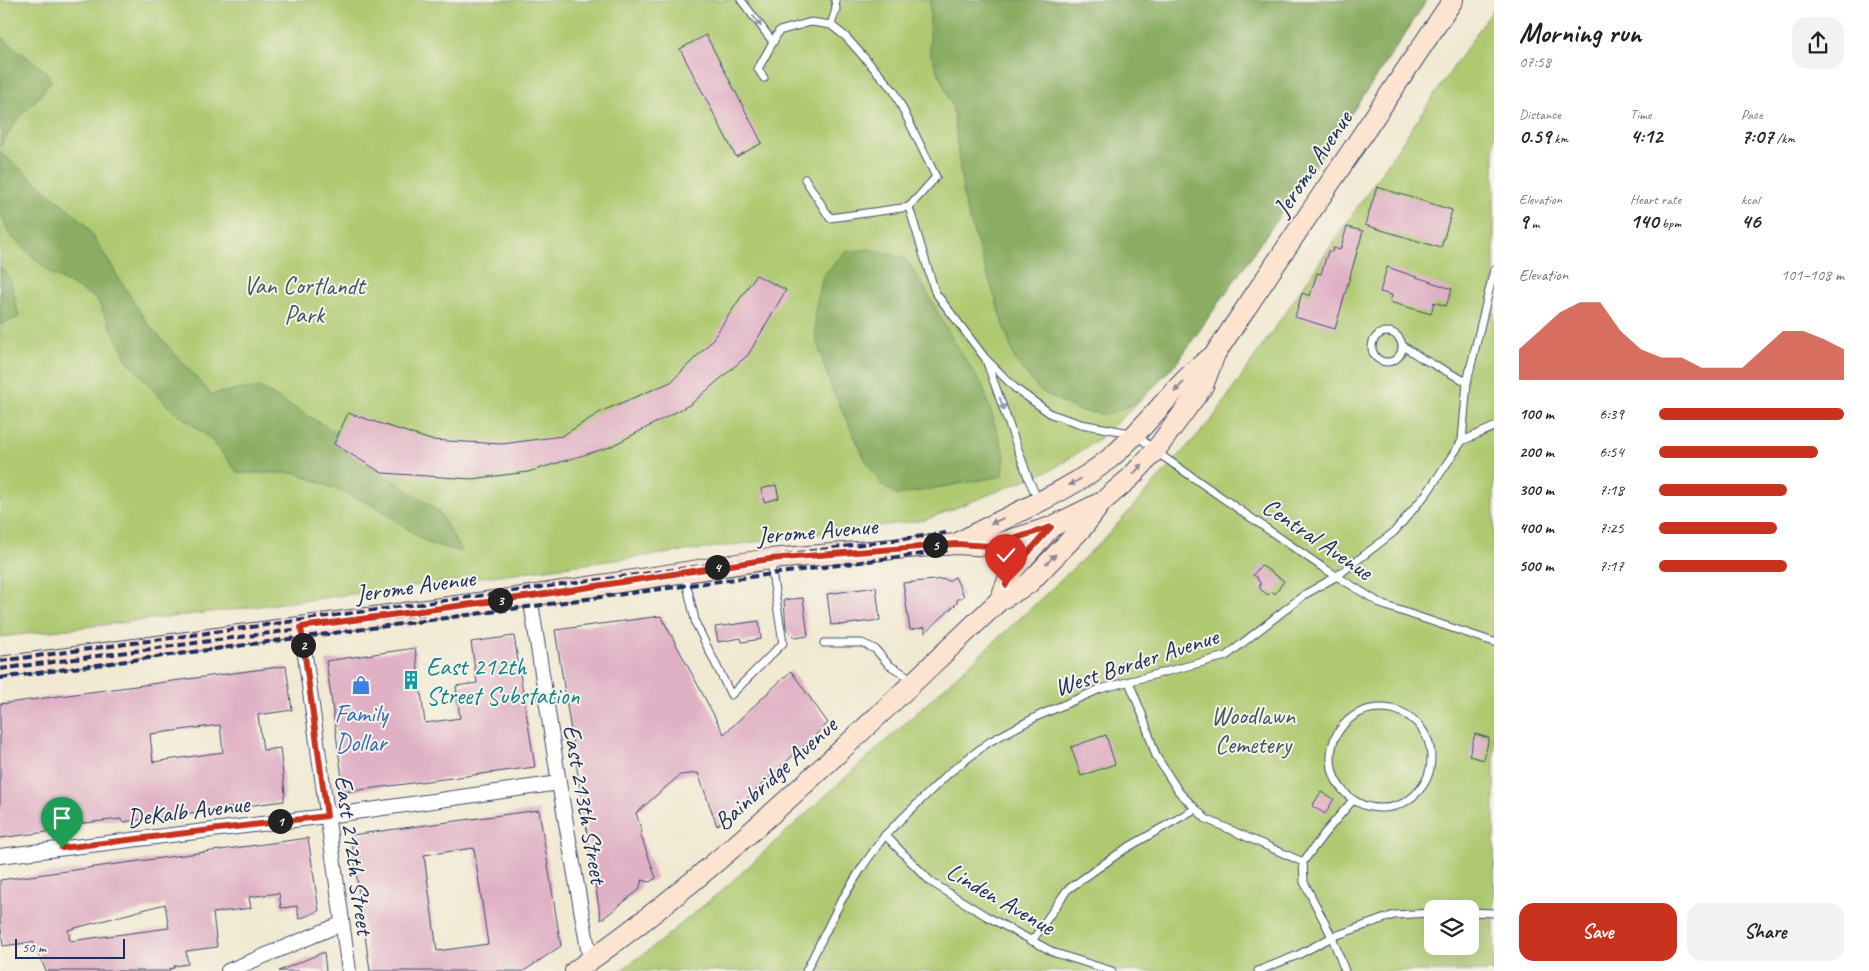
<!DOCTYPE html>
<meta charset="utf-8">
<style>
:root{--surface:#fff;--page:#f2f2f2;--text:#222;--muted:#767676;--accent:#c8321e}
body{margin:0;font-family:Caveat,sans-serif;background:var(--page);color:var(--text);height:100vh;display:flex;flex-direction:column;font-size:19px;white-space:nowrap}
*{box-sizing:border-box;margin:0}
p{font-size:16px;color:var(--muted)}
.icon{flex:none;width:28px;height:28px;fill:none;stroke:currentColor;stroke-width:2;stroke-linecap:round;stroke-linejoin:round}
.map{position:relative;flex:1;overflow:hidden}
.details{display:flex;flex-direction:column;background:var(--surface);width:375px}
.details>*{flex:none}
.controls{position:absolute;left:1424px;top:900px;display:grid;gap:10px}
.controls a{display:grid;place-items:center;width:55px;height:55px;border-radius:10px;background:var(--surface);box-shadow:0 5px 20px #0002;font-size:25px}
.scale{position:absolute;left:15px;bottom:12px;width:110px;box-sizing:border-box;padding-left:5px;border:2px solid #1b2f5e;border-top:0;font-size:14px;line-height:18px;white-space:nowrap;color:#1b2f5e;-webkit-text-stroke:4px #f7f3e8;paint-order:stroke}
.pin{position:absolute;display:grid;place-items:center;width:42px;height:42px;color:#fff;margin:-51px -21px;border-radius:50% 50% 50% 0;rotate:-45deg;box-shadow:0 0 5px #0007}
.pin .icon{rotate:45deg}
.km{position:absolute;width:25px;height:25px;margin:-12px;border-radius:50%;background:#222;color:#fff;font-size:14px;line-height:25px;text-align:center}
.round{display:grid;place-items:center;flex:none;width:52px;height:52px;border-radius:15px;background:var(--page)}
.summary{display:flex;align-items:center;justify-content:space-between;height:85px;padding:0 25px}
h1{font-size:28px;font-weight:700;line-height:38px}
.metrics{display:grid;grid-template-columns:repeat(3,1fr);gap:8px;height:85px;padding:5px 25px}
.metrics div{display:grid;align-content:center}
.metrics b{font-size:21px;font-weight:700}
.metrics small{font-size:14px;font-weight:400}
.metrics p{font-size:14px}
.chart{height:140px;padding:10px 25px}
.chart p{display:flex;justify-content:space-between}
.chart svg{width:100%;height:90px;margin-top:5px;fill:var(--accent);opacity:.7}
.primary-button{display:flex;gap:10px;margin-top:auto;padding:10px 25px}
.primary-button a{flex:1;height:58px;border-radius:15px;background:var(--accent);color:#fff;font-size:20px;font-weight:700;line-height:58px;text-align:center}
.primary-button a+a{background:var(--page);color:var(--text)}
ul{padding:0 25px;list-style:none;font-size:16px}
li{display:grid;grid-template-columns:80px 60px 1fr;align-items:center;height:38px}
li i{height:12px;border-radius:6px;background:var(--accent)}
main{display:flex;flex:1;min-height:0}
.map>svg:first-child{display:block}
</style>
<main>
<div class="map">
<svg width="1494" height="971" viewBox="0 0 1494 971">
<rect width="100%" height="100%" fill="#f7f3e8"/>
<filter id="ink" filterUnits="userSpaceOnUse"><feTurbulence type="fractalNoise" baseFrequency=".02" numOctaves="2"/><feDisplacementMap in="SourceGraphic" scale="10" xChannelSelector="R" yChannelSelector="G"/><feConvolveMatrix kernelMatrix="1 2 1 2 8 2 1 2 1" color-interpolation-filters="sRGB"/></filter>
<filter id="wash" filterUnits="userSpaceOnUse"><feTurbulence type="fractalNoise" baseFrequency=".0096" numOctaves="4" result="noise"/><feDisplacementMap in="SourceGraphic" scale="20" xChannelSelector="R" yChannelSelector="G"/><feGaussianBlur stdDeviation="1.12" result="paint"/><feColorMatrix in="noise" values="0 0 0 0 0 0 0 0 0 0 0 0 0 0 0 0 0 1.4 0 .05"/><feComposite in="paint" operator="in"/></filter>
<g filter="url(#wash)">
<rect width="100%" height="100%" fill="#f1e9d2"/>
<g fill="#aec96f" stroke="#647c66" fill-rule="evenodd">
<polygon points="0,0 1427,0 1380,72 1178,361 1140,401 1099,439 1073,456 1053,469 925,520 229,610 0,637"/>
<path d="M1494,8v963h-874l32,-23 75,-62 303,-277 74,-70 109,-121zM1432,909h38v37h-38z"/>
</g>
<g fill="#8aad62" stroke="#526e60">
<polygon points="930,0 1427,0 1380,72 1178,361 1140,401 1107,415 1077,410 1039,390 1015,360 964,202 953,108 930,52"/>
<polygon points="0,36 46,72 51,81 37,99 24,112 13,126 0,147"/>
<polygon points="0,152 84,222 147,323 211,394 259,387 337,433 382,473 438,511 462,552 428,543 375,506 297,473 238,473 210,438 170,408 127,360 97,299 50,273 9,234 0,211"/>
<polygon points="869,249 905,258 924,287 950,335 983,387 1005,456 1003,476 897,495 883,486 866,461 831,387 816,339 815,310 823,276 845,252"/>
<polygon points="0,267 10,279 19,317 0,325"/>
</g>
<g id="blocks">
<g fill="#e0b1c5" fill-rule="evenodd">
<polygon points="706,35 762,143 736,157 680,49"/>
<polygon points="1377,187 1452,210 1441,248 1365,225"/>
<polygon points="1347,227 1363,231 1335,329 1295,317 1302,293 1310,296 1317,273 1321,274 1328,251 1332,252 1333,248 1340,250"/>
<polygon points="1387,267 1452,289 1446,306 1434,302 1431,314 1390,302 1392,295 1380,292"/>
<polygon points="756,275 786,290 748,355 691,404 610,447 528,472 472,479 382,473 334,444 348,413 431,440 502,444 562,436 602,411 671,382 710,343"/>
<polygon points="776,485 779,498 764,502 761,489"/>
<polygon points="1261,565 1284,581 1275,594 1272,591 1268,595 1260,589 1260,582 1257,580 1258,578 1253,575"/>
<polygon points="955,577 964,596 957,600 957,603 925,633 925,627 910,630 903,583 945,579 948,581"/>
<polygon points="876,587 880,620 840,625 839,624 831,625 827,594"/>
<polygon points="803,598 808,636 795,638 786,629 784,600"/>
<polygon points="661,616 724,734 791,671 828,723 717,826 698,773 680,775 636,813 642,832 640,833 656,878 650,882 642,880 639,890 601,920 555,630"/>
<polygon points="759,621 761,639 742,642 741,638 718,642 715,627"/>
<polygon points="514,636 535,767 344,792 326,661 415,648 425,723 460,718 456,686 477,683 471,642"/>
<path d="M286,666l6,44 -34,5 5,35 17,-2 5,46 -1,1v6l-162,21 -1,-3 -28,3 -39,5 1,4 -55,7v-134zM220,725l3,27 -70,10 -3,-28z"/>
<polygon points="1475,734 1489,738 1484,760 1469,756"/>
<polygon points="1106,735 1115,764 1081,776 1071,747"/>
<polygon points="1321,792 1334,799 1325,814 1312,806"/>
<path d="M539,810l22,136 -37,25h-154l-19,-136zM474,848l14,96 -51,7 -13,-96z"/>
<path d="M308,838l11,73 -20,8 -2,-13 -16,2 -2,-15 -30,4 2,11 -38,5 4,34 -31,4 2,13 -14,2v2l-5,1v2h-123l-13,-29 -30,4 -3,-25v-41zM165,904l4,24 -99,13 -2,-11z"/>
<polygon points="324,952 326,971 279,971"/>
</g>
</g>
</g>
<g filter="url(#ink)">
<use href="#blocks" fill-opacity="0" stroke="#3b4b6f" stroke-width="1"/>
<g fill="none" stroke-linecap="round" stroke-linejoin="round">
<g stroke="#3b4b6f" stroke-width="9">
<g id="service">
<polyline points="741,0 773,42"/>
<polyline points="831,25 836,9 835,0"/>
<polyline points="764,78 758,69 779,31 811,22 831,25 846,37 894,91 936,177 909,207 935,292 985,358 1015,388 1051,414 1081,424 1136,434 1155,451 1322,567 1383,605 1494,642"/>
<polyline points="805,179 830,218 909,207"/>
<circle cx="1387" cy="347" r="15"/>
<polyline points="1403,346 1423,359 1467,382"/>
<polyline points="986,360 1029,480 1038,500"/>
<polyline points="1462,441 1494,427"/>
<polyline points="684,573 696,624 731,695 783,643 770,560"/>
<polyline points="824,643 862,643 875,649 889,665 914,680"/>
<polyline points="1129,682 1142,714 1156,756 1179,792 1206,819 1303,862"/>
<circle cx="1381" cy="758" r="50"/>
<polyline points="885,835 931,882 986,916 1055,953 1112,971"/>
<polyline points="1470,912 1494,913"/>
<polyline points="1032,941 1067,890 1125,849 1195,809"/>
<polyline points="806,971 841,901 863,866 885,835 949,773 989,742 1038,716 1100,689 1226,656 1304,595 1337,576 1394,532 1427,493 1462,441 1467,382 1494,270"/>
<polyline points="1258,971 1298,955 1332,937 1394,915 1432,913"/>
<polyline points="1345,971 1332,937 1304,882 1303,862 1324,834 1353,800"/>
</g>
</g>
<g stroke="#3b4b6f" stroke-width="16">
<g id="minor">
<polyline points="530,596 559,783 590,960"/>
<polyline points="301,627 349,971"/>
<polyline points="0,856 327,816 559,783"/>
<polyline points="228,971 341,924"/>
</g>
</g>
<g stroke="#3b4b6f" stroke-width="22">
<g id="secondary">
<path d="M956,544c50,-29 107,-48 153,-85 29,-24 52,-55 79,-82 8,-8 17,-15 26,-22"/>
<polyline points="1000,600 1011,572 1051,527"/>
<polyline points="0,667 530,596 770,559 956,544 991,546 1051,527 1102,502 1130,478 1155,451 1203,386 1215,354 1453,0"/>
<path d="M575,971c154,-107 288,-242 425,-371l28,-16 55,-57 16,-21"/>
</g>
</g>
<use href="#service" stroke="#fff" stroke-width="7"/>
<use href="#minor" stroke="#fff" stroke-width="14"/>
<use href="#secondary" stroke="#fde4d1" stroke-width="20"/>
<g stroke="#1b2f5e" stroke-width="4" stroke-dasharray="8 4" stroke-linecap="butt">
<polyline points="0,661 946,533"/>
<polyline points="0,669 345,623 424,614"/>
<polyline points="0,678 950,550"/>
</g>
</g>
<defs><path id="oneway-solid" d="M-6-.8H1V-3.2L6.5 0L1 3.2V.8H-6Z" transform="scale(1.25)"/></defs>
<g fill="#8d97ae">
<use href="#oneway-solid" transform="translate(757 21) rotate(52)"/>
<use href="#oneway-solid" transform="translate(1002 404) rotate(70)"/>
</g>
<g fill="#8c8a98">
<use href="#oneway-solid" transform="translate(1179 387) rotate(133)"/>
<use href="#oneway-solid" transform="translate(1138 469) rotate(-47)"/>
<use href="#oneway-solid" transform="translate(1075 482) rotate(151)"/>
<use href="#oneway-solid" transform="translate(997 521) rotate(155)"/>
<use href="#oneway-solid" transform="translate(1051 559) rotate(-46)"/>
</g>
</g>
<g fill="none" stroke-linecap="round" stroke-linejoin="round" filter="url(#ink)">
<g stroke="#fff" stroke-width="10">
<polyline id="route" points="62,848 327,816 301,627 532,596 770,559 956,544 991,546 1051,527 1011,572 1006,585"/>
</g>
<use href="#route" stroke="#c8321e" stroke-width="6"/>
</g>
<defs>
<g id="building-bare" transform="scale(1.5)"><path d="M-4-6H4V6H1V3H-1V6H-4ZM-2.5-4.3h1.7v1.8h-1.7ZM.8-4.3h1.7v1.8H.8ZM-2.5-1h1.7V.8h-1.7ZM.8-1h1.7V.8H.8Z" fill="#0f9aa8" stroke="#f7f3e8" stroke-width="2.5" paint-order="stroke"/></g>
<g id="shop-bare" transform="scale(1.5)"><path d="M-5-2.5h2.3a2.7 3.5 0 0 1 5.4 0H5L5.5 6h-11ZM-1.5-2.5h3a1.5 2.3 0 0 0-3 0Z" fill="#3f7fe0" stroke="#f7f3e8" stroke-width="2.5" paint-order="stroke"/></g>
</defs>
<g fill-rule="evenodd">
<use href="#building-bare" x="411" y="680"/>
<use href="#shop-bare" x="361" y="685"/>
</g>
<g text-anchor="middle" stroke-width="4" stroke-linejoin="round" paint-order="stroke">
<g font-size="25" fill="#1b2f5e" stroke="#f7f3e8">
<text transform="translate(1312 163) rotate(-56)" y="9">Jerome Avenue</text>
<text transform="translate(817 530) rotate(-5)" y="9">Jerome Avenue</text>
<text transform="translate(1318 538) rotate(34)" y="9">Central Avenue</text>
<text transform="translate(415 585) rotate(-8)" y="9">Jerome Avenue</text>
<text transform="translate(1136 661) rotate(-18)" y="9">West Border Avenue</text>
<text transform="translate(775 773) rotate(-42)" y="9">Bainbridge Avenue</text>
<text transform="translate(586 804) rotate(80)" y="9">East 213th Street</text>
<text transform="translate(188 810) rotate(-7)" y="9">DeKalb Avenue</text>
<text transform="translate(355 855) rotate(82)" y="9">East 212th Street</text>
<text transform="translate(1001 898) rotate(30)" y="9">Linden Avenue</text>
</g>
<g font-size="25" fill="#405662" stroke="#f7f3e8">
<text x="304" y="294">Van Cortlandt<tspan x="304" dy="29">Park</tspan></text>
<text x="1253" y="724">Woodlawn<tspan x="1253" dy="29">Cemetery</tspan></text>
</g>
<g font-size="25" fill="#0d838f" stroke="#f7f3e8" text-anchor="start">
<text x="426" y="675">East 212th<tspan x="426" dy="29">Street Substation</tspan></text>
</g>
<g font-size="25" fill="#366cbe" stroke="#f7f3e8">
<text x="361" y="722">Family<tspan x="361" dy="29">Dollar</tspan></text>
</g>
</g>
</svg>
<div class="controls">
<a><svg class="icon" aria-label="layers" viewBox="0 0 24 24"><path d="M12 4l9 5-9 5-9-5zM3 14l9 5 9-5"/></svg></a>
</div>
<div class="scale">50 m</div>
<div class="pin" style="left:62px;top:848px;background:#1e9e55"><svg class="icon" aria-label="arrive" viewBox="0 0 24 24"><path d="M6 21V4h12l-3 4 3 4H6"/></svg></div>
<div class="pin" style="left:1006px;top:585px;background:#d93025"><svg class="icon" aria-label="check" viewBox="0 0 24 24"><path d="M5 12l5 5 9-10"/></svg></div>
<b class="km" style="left:280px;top:821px">1</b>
<b class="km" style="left:303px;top:645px">2</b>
<b class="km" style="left:500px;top:600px">3</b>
<b class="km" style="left:717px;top:567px">4</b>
<b class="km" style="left:935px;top:545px">5</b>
</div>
<section class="details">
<div class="summary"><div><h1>Morning run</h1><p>07:58</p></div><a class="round"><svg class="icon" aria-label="share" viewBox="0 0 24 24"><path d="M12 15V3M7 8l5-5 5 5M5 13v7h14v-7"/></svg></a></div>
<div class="metrics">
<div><p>Distance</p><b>0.59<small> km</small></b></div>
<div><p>Time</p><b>4:12</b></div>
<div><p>Pace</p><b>7:07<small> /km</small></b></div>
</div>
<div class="metrics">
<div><p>Elevation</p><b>9<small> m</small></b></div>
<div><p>Heart rate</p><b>140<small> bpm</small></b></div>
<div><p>kcal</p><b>46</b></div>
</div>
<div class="chart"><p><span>Elevation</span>101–108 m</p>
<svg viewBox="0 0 160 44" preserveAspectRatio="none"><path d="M0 44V29L10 20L20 11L30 6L40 6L50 20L60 29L70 33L80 33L90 38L100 38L110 38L120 29L130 20L140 20L150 24L160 29V44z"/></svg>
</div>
<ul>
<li><b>100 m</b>6:39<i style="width:100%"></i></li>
<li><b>200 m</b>6:54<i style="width:86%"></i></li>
<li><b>300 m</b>7:18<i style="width:69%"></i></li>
<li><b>400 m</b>7:25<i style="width:64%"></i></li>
<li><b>500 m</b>7:17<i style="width:69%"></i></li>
</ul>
<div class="primary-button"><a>Save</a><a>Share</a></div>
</section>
</main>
